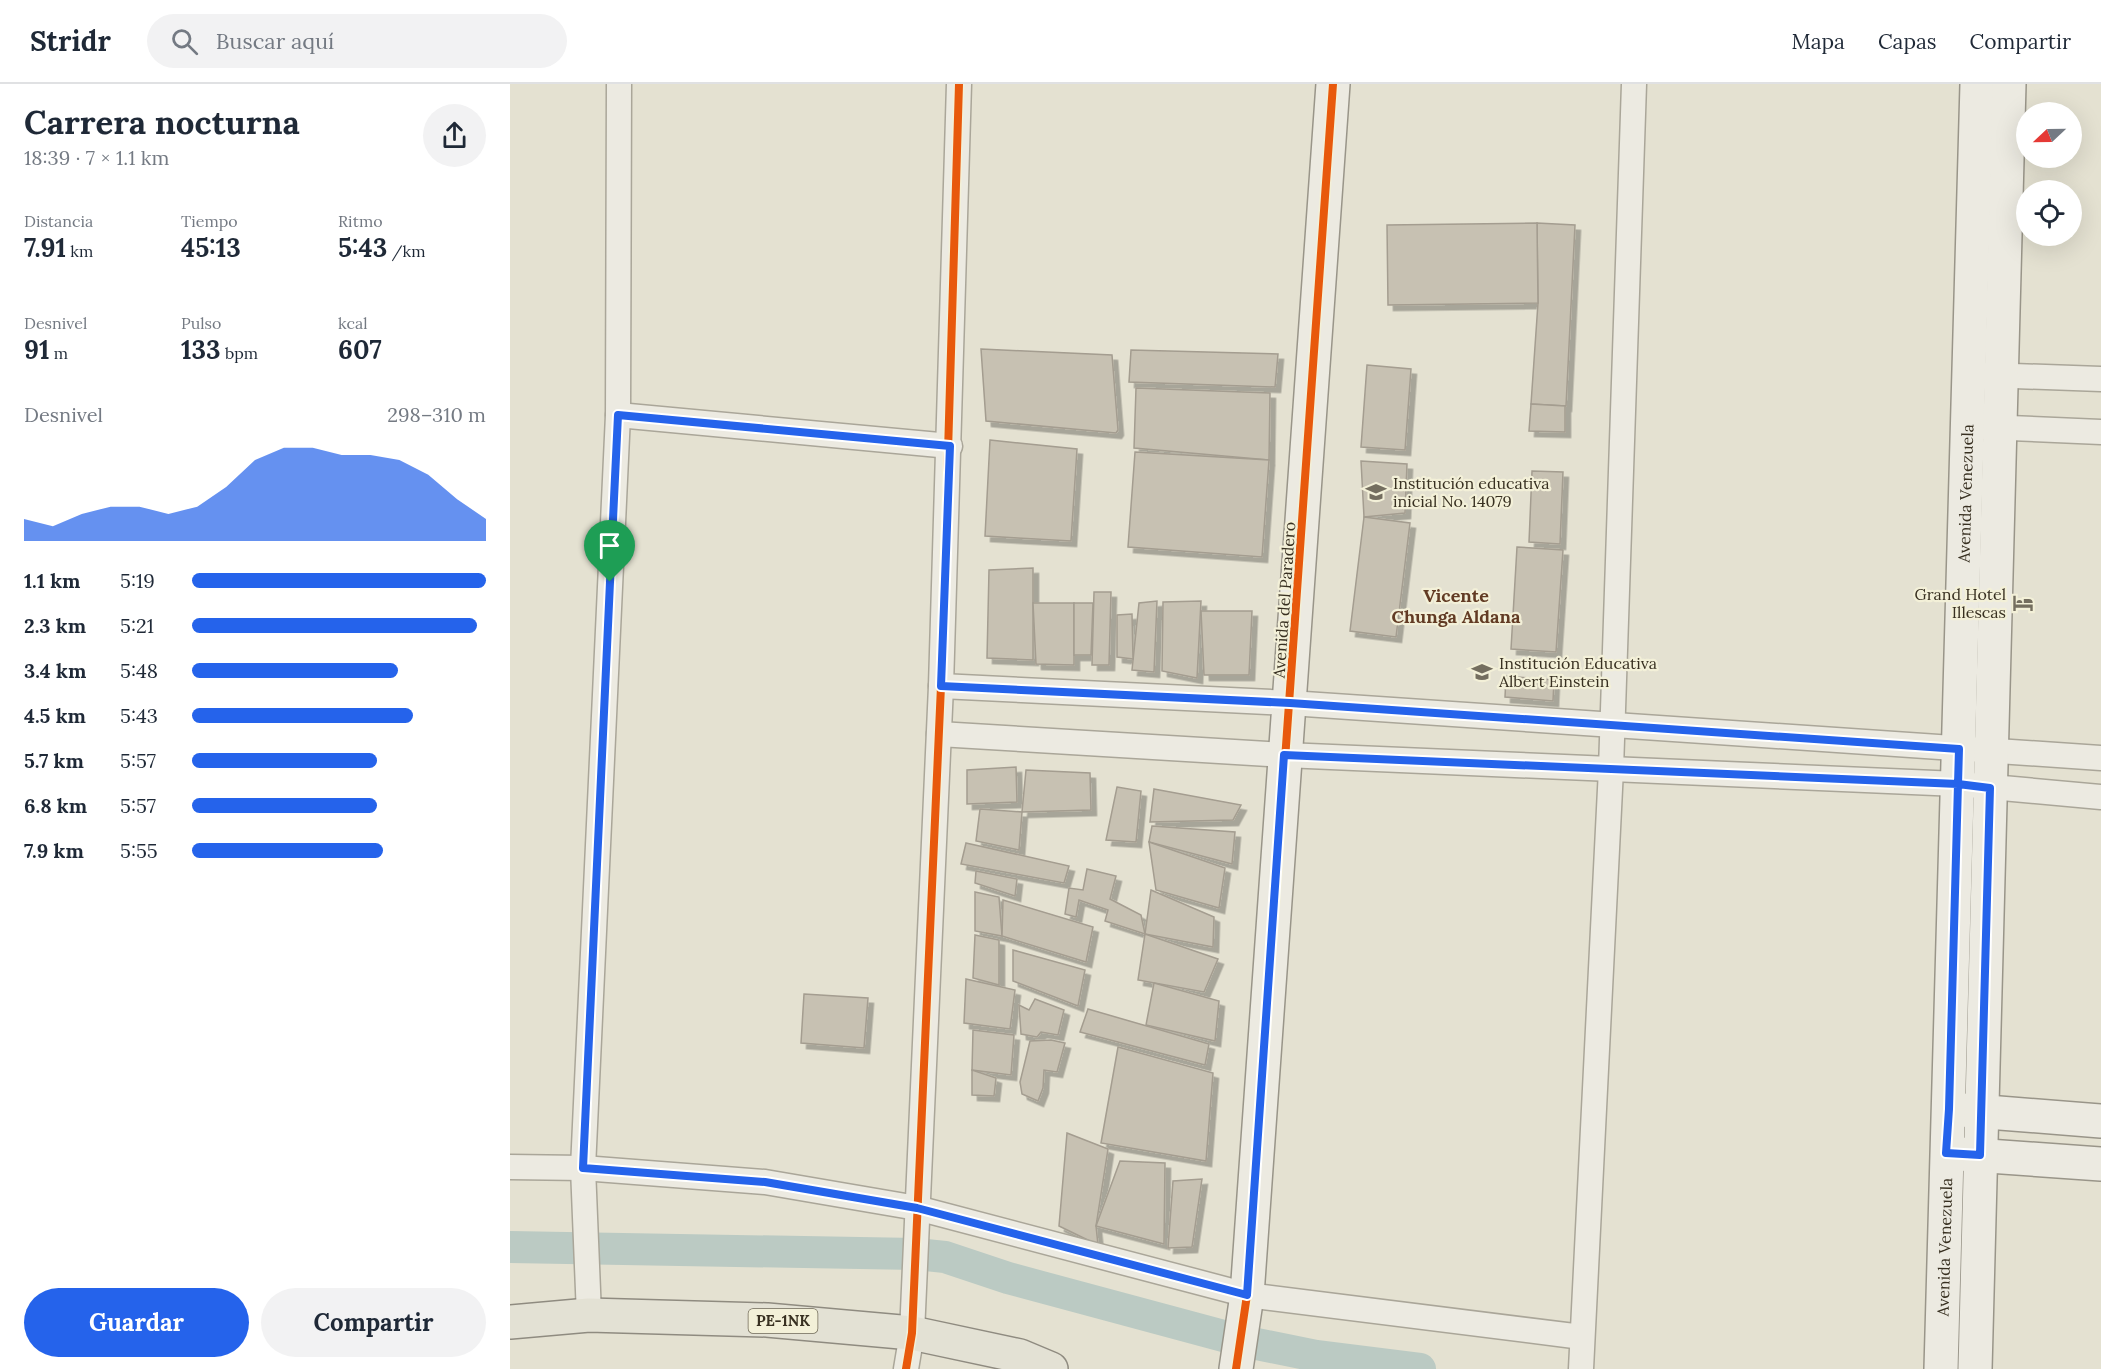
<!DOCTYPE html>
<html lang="es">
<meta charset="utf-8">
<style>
:root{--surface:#fff;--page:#f2f2f3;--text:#1f2937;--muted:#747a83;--line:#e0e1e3;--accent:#2563eb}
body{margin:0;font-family:Lora,serif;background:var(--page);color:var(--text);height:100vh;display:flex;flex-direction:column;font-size:22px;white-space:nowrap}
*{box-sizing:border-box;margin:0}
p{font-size:20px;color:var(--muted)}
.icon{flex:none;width:33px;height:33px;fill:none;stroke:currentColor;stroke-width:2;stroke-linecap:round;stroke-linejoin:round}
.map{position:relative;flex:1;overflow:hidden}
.panel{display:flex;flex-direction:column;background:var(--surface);width:510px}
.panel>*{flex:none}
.needle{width:39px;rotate:248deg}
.fabs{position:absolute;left:1506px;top:18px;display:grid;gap:12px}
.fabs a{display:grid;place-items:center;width:66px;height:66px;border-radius:50%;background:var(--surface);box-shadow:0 6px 24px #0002;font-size:30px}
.pin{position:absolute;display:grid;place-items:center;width:51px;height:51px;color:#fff;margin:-62px -26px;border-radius:50% 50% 50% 0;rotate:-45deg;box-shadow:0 0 6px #0007}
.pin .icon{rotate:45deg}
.round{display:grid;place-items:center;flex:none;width:63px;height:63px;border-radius:32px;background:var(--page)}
.overview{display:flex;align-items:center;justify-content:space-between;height:102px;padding:0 24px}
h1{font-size:33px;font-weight:700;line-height:45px}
.metrics{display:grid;grid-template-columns:repeat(3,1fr);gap:9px;height:102px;padding:6px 24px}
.metrics div{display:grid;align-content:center}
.metrics b{font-size:26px;font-weight:700}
.metrics small{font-size:16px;font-weight:400}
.metrics p{font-size:16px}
.chart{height:168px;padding:12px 24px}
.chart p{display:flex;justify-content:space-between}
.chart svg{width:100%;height:108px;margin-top:6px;fill:var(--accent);opacity:.7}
.button{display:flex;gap:12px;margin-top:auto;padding:12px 24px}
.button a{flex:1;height:69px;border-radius:36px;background:var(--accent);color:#fff;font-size:24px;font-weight:700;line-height:69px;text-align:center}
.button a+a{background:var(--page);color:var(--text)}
ul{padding:0 24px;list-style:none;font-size:20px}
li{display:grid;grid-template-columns:96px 72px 1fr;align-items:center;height:45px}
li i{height:15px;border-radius:8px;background:var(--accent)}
header{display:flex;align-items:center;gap:36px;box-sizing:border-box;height:84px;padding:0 30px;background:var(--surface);border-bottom:2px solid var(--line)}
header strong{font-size:28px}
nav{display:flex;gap:33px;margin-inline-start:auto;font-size:21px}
.search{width:420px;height:54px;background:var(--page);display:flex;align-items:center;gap:15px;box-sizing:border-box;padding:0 21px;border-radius:33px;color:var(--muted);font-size:22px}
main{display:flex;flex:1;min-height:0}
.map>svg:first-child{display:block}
</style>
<header>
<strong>Stridr</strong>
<div class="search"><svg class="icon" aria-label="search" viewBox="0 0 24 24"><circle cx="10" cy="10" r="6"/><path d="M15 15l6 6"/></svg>Buscar aquí</div>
<nav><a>Mapa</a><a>Capas</a><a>Compartir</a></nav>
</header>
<main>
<section class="panel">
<div class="overview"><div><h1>Carrera nocturna</h1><p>18:39 · 7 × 1.1 km</p></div><a class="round"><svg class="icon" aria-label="share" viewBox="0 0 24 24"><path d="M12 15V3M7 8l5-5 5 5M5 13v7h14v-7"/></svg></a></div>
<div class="metrics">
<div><p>Distancia</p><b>7.91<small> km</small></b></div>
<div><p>Tiempo</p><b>45:13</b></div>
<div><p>Ritmo</p><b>5:43<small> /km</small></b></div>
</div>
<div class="metrics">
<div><p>Desnivel</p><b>91<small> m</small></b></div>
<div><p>Pulso</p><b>133<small> bpm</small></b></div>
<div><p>kcal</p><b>607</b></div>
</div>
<div class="chart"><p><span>Desnivel</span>298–310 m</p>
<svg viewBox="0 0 160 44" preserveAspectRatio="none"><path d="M0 44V35L10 38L20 33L30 30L40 30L50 33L60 30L70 22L80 11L90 6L100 6L110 9L120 9L130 11L140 17L150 27L160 35V44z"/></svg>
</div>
<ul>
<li><b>1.1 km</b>5:19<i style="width:100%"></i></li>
<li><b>2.3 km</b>5:21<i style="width:97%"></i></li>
<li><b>3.4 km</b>5:48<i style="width:70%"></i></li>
<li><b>4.5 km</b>5:43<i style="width:75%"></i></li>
<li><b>5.7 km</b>5:57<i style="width:63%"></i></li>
<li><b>6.8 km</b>5:57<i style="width:63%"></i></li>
<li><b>7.9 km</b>5:55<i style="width:65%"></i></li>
</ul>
<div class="button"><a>Guardar</a><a>Compartir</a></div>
</section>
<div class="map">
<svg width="1591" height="1285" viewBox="0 0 1591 1285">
<defs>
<filter id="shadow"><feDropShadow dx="5.5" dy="5.5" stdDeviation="0" flood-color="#0004"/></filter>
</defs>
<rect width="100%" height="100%" fill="#e4e1d1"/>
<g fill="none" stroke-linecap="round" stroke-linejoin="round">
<polyline stroke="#bbcac3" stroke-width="32" points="0,1163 406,1170 435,1173 498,1194 732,1257 806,1272 910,1285"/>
</g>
<g fill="#c7c1b2" stroke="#a49d90" stroke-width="1.5" filter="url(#shadow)">
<polygon points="1027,139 1065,141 1056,322 1021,320 1028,219"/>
<polygon points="1027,139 1028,219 878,221 877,141"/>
<polygon points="471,265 602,271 608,346 606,349 476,337"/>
<polygon points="621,266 768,270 765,303 619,298"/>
<polygon points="857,281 901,285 895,366 851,363"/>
<polygon points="626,304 760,309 759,376 624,364"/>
<polygon points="1021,320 1055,322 1055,348 1019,347"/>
<polygon points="480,356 567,365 561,457 475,452"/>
<polygon points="625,368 759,376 752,473 618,463"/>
<polygon points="851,377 897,380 895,429 854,433"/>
<polygon points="1022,387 1053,388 1050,460 1019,458"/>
<polygon points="854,433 900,439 886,553 840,547"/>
<polygon points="1007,463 1053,466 1046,568 1001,565"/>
<polygon points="523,484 523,576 477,574 479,486"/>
<polygon points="584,508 601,508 599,581 582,581"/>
<polygon points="647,517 644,588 622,586 629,519"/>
<polygon points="691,517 687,594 652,587 653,518"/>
<polygon points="523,519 564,519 564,581 526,580"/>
<polygon points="564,519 583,519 581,571 564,571"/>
<polygon points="691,527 742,527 739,591 694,591"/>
<polygon points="622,530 623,575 607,573 607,531"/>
<polygon points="996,592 1044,596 1043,617 995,613"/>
<polygon points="506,683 507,718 457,720 457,686"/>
<polygon points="516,686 580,689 581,726 512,728"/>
<polygon points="607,703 631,707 626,758 596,756"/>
<polygon points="644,705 731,721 723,736 640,738"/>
<polygon points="470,725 512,728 509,766 466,757"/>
<polygon points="642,742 725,748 722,780 639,758"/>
<polygon points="639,758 715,784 709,824 646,806"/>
<polygon points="456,759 559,782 554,799 451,780"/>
<polygon points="577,785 606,792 600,815 631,831 635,850 595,837 598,826 569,816 566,833 555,830 559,804 573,806"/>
<polygon points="466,787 507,795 505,812 465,799"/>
<polygon points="641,806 704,833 703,863 635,850"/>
<polygon points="465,808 489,813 492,852 465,847"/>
<polygon points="493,816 583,843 576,878 492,852"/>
<polygon points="635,850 708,875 694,908 628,896"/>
<polygon points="465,851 489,856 489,901 463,894"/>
<polygon points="503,866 575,886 568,922 503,897"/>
<polygon points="456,895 505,906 500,945 454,939"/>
<polygon points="644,899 709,917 705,957 636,941"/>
<polygon points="294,910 358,914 354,964 291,959"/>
<polygon points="525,915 554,926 548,951 531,948 527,953 511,950 509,921 519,926"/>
<polygon points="578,925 699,960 695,981 570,948"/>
<polygon points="463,946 504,951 501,991 462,986"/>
<polygon points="541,956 555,959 547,988 534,986 533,1004 528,1017 512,1010 510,998 520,957"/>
<polygon points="608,963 703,989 696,1077 591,1059"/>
<polygon points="462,986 486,994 484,1012 462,1011"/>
<polygon points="557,1049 598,1065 586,1142 588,1161 549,1142"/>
<polygon points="610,1077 655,1079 654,1160 586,1142"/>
<polygon points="692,1095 682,1163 658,1164 663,1097"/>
</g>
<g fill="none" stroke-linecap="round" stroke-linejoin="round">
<g stroke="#aaa699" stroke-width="27">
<g id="street">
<polyline points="1476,291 1591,295"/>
<polyline points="108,331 440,362"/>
<polyline points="1475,343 1591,348"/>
<polyline points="431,602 780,619 1591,674"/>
<polyline points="429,650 775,671 1448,700 1591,713"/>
<polyline points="0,1083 73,1084 255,1098 407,1124 737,1211 1072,1253"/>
<polyline points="79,1231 73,1084 108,331 109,0"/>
<polyline points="396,1285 402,1249 431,602 449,0"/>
<polyline points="1071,1285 1101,685 1124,0"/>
</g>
</g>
<g stroke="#999589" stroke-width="36">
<g id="secondary">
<polyline points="1452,1026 1591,1037"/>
<polyline points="1450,1070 1591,1080"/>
<polyline points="726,1285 737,1211 823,0"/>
<path id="s1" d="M1431,1285l36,-1285"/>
<polyline points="1465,1285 1499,0"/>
</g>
</g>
<g stroke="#8f8b80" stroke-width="36">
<polyline id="primary" points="0,1238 79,1231 257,1236 402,1249 510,1272 541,1285"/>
</g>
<use href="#street" stroke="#eceae1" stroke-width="24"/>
<use href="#secondary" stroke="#eceae1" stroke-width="33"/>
<use href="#primary" stroke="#e3e1d4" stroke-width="33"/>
<g stroke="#f3f0d8" stroke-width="11">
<g id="cycleway">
<polyline points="396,1285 402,1249 431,602 449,0"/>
<polyline points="726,1285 737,1211 823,0"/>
</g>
</g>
<use href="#cycleway" stroke="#e8590c" stroke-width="8"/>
</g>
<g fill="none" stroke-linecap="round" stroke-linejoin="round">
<g stroke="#fff" stroke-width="12">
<polyline id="route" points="100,498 73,1084 255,1098 407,1124 737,1211 774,671 1448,700 1480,704 1470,1071 1436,1069 1439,1025 1448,700 1449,665 780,619 431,602 440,362 108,331 100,498"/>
</g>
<use href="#route" stroke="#2563eb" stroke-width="8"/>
</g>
<defs>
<g id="school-bare" transform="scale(1.62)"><path d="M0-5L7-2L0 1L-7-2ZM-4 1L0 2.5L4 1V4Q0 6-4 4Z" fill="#746e5f" stroke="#f3f0d8" stroke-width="2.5" paint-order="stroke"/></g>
<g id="hotel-bare" transform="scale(1.62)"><path d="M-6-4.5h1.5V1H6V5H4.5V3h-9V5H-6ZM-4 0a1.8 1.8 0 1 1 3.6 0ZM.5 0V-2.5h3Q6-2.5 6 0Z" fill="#746e5f" stroke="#f3f0d8" stroke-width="2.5" paint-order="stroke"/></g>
</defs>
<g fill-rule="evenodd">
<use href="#school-bare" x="866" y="408"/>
<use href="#hotel-bare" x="1513" y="519"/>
<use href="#school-bare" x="972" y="588"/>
</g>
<g text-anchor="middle" stroke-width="4.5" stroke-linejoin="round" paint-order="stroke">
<rect fill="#f3f0d8" stroke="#706a58" stroke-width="1.5" x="238.5" y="1225" width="69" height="24" rx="4.5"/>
<g font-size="15" font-weight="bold" fill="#383021">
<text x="273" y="1242">PE-1NK</text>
</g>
<g font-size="16" fill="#383021" stroke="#f3f0d8" text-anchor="start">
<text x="883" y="405">Institución educativa<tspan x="883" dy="18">inicial No. 14079</tspan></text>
<text x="1496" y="516" text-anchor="end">Grand Hotel<tspan x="1496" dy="18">Illescas</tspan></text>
<text x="989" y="585">Institución Educativa<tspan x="989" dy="18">Albert Einstein</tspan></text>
</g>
<g font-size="16" fill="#383021" stroke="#f3f0d8">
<text dy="6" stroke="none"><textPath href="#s1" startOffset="876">Avenida Venezuela</textPath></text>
<text transform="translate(774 516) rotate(-86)" y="6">Avenida del Paradero</text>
<text dy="6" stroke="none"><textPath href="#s1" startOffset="122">Avenida Venezuela</textPath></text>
</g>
<g font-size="18" font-weight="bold" fill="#623b24" stroke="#f3f0d8">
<text x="946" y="518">Vicente<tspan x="946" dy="21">Chunga Aldana</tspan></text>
</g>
</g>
</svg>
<div class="fabs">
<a><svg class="needle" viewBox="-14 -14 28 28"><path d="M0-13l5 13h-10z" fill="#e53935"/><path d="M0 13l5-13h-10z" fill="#747a83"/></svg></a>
<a><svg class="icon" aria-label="locate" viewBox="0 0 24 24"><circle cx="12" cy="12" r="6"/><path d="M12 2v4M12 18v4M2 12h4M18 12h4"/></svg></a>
</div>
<div class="pin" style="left:100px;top:498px;background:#1e9e55"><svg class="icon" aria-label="arrive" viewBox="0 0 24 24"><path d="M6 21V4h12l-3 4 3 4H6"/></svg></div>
</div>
</main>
